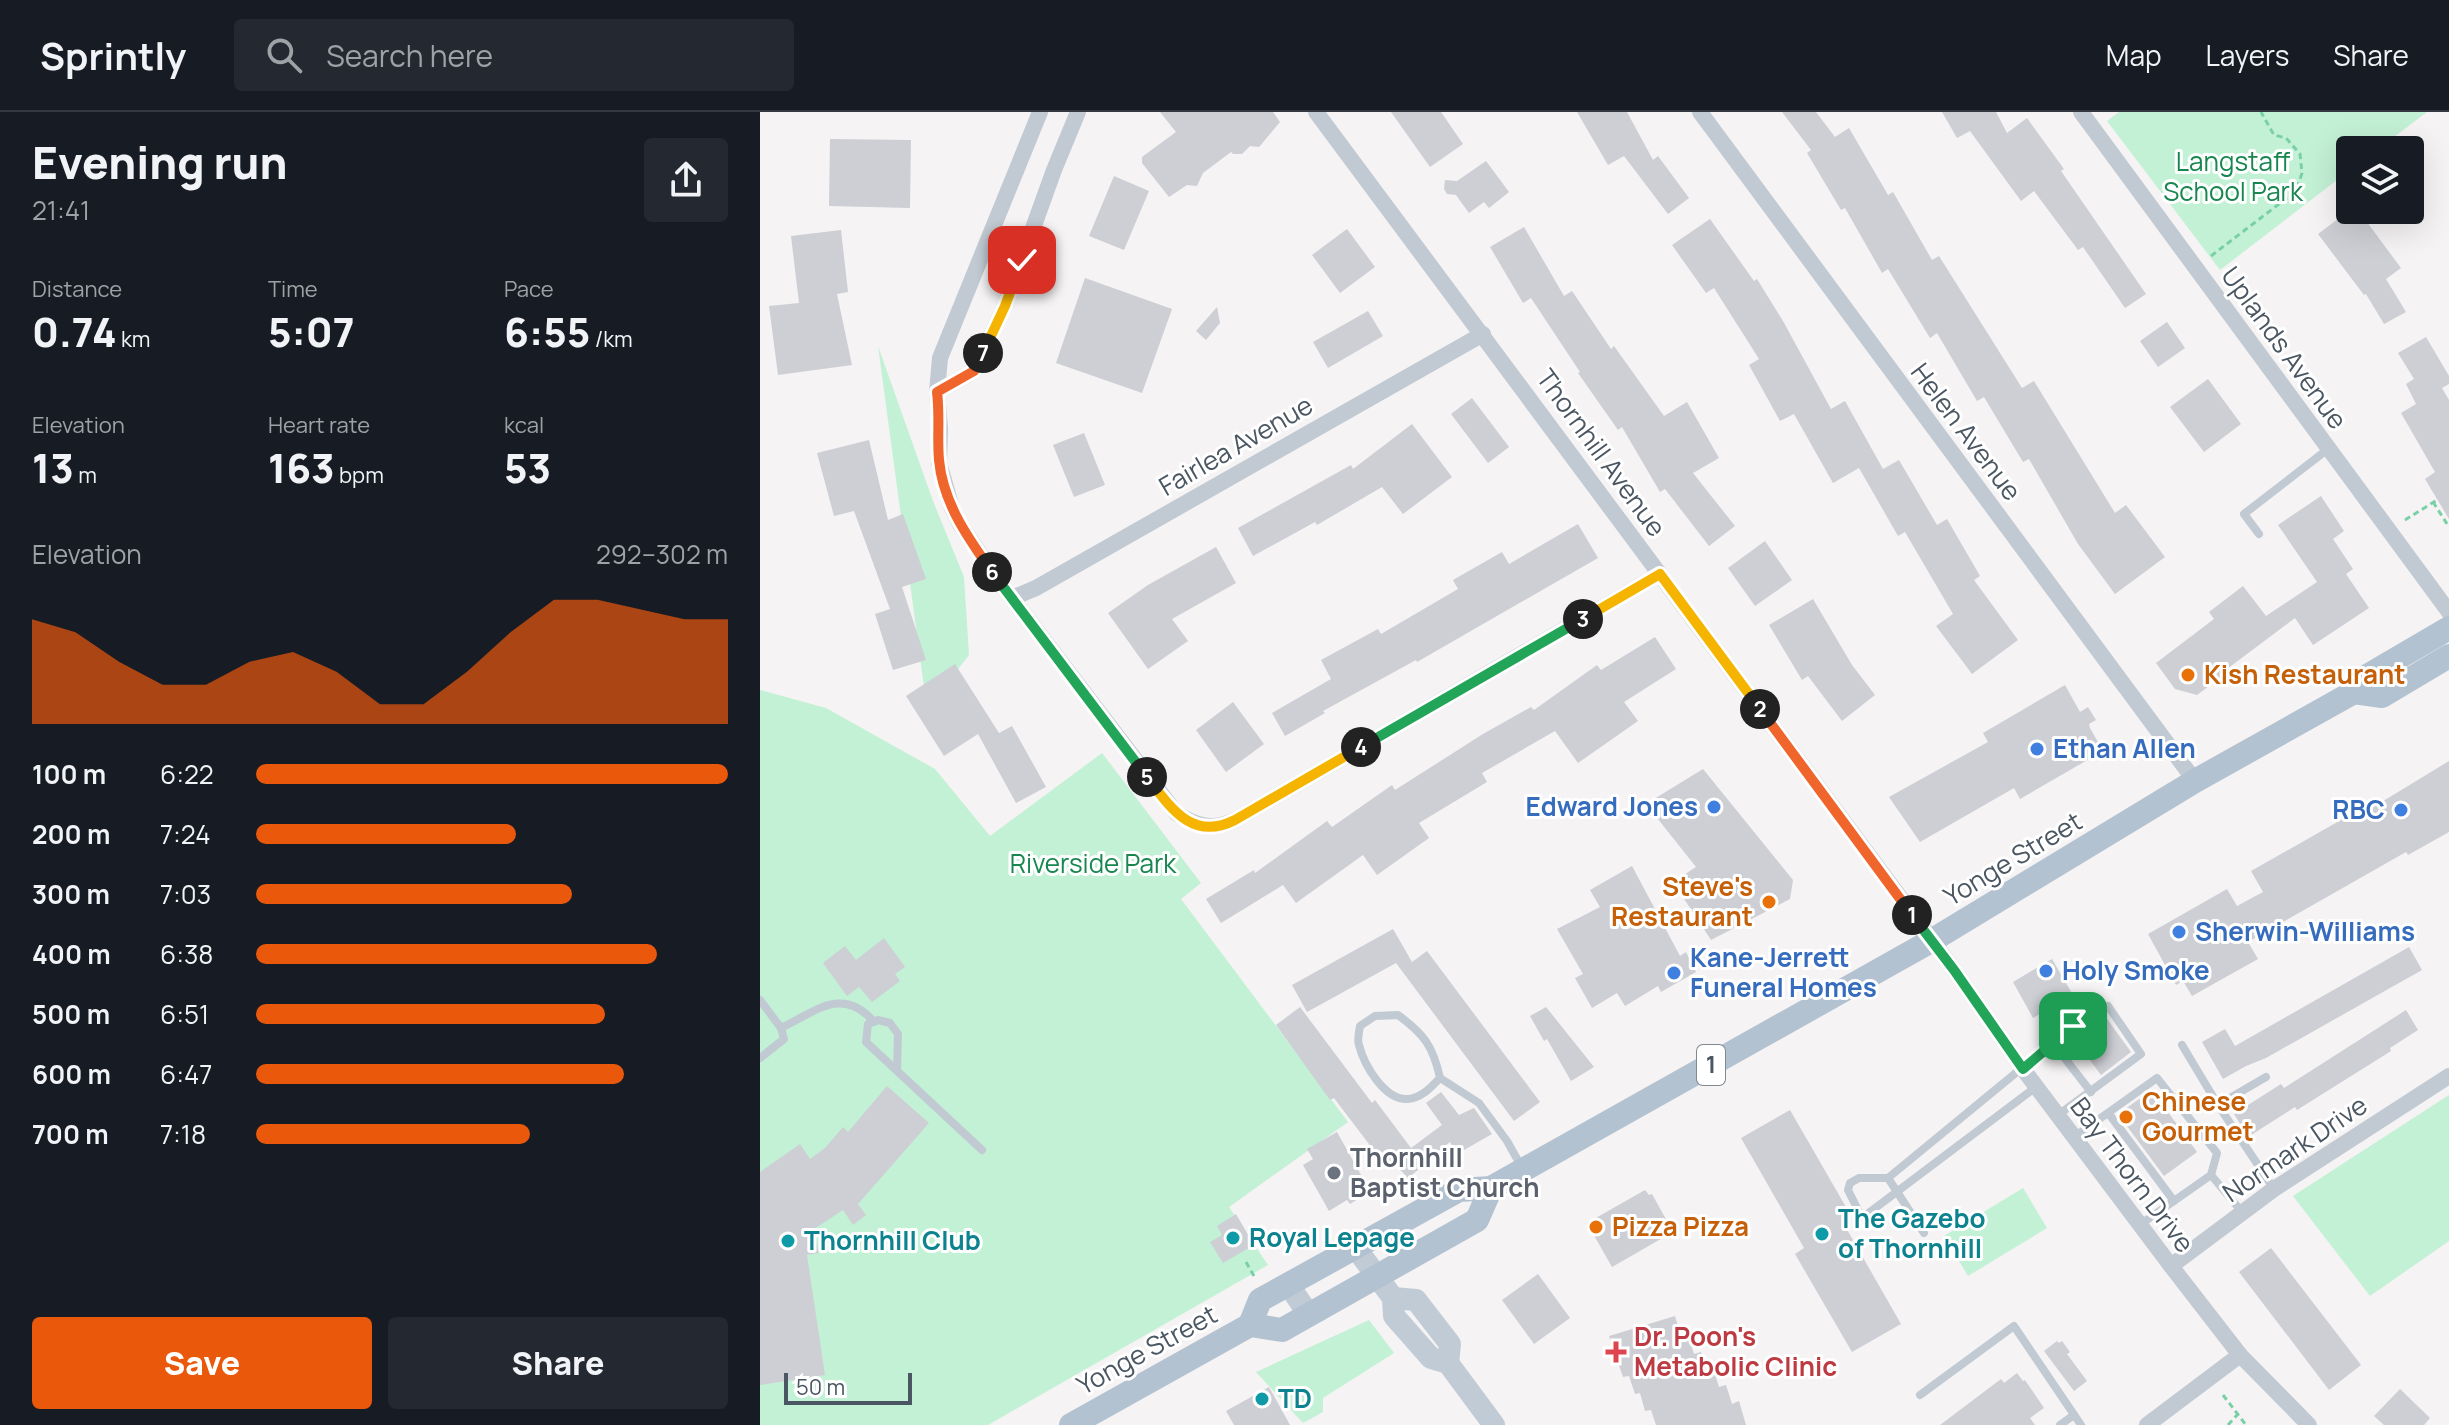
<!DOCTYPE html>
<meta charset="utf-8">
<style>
:root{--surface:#171b24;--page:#242831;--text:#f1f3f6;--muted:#9ea1a6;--line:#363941;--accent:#ea580c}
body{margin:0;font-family:Manrope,sans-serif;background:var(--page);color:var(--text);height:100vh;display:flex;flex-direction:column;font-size:30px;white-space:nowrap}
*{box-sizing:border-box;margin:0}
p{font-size:26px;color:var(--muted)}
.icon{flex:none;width:44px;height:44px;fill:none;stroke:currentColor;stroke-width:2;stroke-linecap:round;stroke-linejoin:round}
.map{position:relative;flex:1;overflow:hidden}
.details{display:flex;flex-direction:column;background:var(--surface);width:760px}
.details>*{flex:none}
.buttons{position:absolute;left:1576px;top:24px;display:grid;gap:16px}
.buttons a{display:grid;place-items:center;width:88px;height:88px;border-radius:8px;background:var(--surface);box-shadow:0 8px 32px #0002;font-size:40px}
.scale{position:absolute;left:24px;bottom:20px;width:128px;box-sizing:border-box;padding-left:8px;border:4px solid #4a5661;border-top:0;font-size:22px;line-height:28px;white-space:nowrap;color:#4a5661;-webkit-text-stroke:6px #fff;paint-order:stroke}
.pin{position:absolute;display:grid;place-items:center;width:68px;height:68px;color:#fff;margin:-34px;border-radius:16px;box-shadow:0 4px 12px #0006}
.km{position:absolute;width:40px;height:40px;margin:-20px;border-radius:50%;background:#222;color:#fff;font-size:22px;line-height:40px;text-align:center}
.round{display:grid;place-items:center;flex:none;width:84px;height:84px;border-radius:8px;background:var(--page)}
.headline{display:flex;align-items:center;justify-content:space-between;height:136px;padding:0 32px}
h1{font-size:44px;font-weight:800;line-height:60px}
.metrics{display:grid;grid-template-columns:repeat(3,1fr);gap:12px;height:136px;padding:8px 32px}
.metrics div{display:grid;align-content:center}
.metrics b{font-size:40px;font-weight:800}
.metrics small{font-size:22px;font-weight:400}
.metrics p{font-size:22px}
.chart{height:224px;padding:16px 32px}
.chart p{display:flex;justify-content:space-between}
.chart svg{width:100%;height:144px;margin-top:8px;fill:var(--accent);opacity:.7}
.cta{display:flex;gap:16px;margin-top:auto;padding:16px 32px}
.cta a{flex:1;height:92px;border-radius:8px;background:var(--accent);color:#fff;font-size:32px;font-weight:800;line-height:92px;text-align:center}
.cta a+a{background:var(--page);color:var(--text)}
ul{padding:0 32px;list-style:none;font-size:26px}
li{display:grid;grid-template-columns:128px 96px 1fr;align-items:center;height:60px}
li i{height:20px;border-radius:10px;background:var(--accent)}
header{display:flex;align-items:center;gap:48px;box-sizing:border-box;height:112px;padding:0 40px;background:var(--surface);border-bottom:2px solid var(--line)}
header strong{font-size:38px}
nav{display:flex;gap:44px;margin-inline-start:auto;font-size:28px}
.search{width:560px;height:72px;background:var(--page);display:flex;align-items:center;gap:20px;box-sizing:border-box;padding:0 28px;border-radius:8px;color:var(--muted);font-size:30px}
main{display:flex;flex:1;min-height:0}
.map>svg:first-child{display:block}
</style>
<header>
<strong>Sprintly</strong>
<div class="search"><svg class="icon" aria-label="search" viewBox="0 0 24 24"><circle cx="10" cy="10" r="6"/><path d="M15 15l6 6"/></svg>Search here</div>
<nav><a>Map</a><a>Layers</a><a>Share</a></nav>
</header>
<main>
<section class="details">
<div class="headline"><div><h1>Evening run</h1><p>21:41</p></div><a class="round"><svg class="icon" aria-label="share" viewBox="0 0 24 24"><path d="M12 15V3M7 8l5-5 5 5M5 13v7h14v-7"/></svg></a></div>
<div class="metrics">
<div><p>Distance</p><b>0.74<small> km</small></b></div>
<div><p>Time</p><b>5:07</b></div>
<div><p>Pace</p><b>6:55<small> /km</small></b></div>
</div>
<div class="metrics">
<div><p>Elevation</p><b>13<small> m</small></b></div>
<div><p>Heart rate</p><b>163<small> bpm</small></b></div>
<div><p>kcal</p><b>53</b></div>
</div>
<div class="chart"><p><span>Elevation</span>292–302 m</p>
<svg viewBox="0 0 160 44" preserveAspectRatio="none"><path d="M0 44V12L10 16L20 25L30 32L40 32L50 25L60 22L70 28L80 38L90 38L100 28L110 16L120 6L130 6L140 9L150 12L160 12V44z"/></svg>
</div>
<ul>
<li><b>100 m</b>6:22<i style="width:100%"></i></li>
<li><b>200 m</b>7:24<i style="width:55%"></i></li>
<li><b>300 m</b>7:03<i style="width:67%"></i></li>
<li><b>400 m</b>6:38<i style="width:85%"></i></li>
<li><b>500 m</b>6:51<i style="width:74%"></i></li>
<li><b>600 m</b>6:47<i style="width:78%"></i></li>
<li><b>700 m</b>7:18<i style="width:58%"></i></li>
</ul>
<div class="cta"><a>Save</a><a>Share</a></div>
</section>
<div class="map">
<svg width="1689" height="1313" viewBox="0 0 1689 1313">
<rect width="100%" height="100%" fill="#f5f3f3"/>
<g fill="#c3f1d5">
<polygon points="1359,0 1667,0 1617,38 1590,38 1590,58 1460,158 1347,9"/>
<polygon points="118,234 173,389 204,465 209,543 167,597"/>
<polygon points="0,578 66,596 175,657 230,724 342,641 441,771 421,787 588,1010 469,1095 508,1153 228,1313 0,1313"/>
<polygon points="1689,983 1689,1129 1610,1184 1533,1084"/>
<polygon points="1263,1076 1287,1116 1208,1164 1184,1124"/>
<polygon points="609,1208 634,1241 563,1286 563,1300 543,1311 496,1260"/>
</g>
<g fill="#cdcfd5">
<polygon points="400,0 513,0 520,10 499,35 490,34 482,42 473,42 471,40 443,61 437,74 427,73 409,85 382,51 382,45 416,20"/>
<polygon points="631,0 681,0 703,32 670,55"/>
<polygon points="817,0 867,0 893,48 898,44 929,86 908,102 864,44 848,53"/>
<polygon points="1022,0 1056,0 1075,25 1089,16 1128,83 1133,80 1172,148 1179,144 1262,276 1274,269 1355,401 1366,393 1405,445 1355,482 1318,432 1269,347 1263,350 1224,285 1217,289 1177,221 1170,226 1128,157 1122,161 1085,96 1081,98 1047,41 1051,38"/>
<polygon points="1182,0 1236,0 1247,21 1267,6 1304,57 1301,59 1386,182 1365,196 1323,135 1318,138 1274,79 1261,89 1210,19 1197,26"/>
<polygon points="70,27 151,28 150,96 69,94"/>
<polygon points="726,49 749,80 729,96 724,90 709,101 696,83 687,82 684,77 685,68 697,69"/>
<polygon points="354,64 389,79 364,138 329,124"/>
<polygon points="1590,98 1598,98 1641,156 1626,167 1646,200 1624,212 1606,182 1604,183 1558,122"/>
<polygon points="950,107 994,169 997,167 1023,209 1071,297 1085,289 1123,357 1139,348 1177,413 1187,407 1220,464 1214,468 1258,528 1212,562 1176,514 1193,502 1145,420 1138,424 1099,356 1073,371 1034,302 1020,309 989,253 999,247 954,176 946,181 912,133"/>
<polygon points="764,115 804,184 812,179 851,237 854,234 904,304 927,290 959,346 933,361 975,414 949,434 905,377 900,380 862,315 858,318 818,261 820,260 771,186 763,191 730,135"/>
<polygon points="587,117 615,155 580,181 552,143"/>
<polygon points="81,118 88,180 77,182 92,253 18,263 9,194 39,191 31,124"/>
<polygon points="325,166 412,197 382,281 296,251"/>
<polygon points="457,195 460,211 446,228 436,219"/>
<polygon points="608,199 623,224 568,256 553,230"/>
<polygon points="1407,210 1425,236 1398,255 1380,229"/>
<polygon points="1666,225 1689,264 1689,272 1682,276 1689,288 1689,407 1665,367 1675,360 1641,301 1656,292 1646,272 1654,267 1638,241"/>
<polygon points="1448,267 1481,312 1444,340 1410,295"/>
<polygon points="712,286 749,335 728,351 691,302"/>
<polygon points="652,312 692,365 643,402 622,375 557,413 555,410 493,444 478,416 591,353 593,357"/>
<polygon points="324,321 345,373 314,385 293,333"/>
<polygon points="109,328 128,408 143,402 166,467 142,475 166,548 133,558 115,502 130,497 94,399 74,404 57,341"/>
<polygon points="1561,384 1584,419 1573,427 1593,457 1586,462 1609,496 1553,533 1535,506 1467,557 1469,559 1437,583 1415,577 1396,551 1454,507 1449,500 1483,474 1506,504 1557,470 1518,413"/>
<polygon points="818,412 838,446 657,550 656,548 563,599 565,601 525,624 512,601 571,567 561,548 618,517 621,522 698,477 693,468 742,440 749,452"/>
<polygon points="1005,429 1032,468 995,494 968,456"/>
<polygon points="456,435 476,471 412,507 428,529 388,557 348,501 388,473"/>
<polygon points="1053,487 1092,553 1115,583 1082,609 1048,564 1042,568 1009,513"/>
<polygon points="895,525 916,557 864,590 878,609 818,651 795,619 722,661 727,670 659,711 669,726 617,763 603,743 536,791 523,773 461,811 446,787 494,758 495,761 567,709 572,715 632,673 635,678 723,622 771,595 774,598 837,553 841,558"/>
<polygon points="195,552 239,621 252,614 286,675 256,691 218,622 184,644 146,584"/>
<polygon points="1305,573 1320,600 1328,595 1336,608 1329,612 1330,616 1343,639 1260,687 1254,676 1160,730 1129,685 1228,630 1223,621"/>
<polygon points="473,590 504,632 466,660 436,618"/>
<polygon points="1689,649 1689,720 1648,743 1646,740 1488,830 1498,847 1432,884 1423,869 1416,873 1388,822 1467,777 1477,794 1503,780 1491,759 1595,700 1597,705"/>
<polygon points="943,657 1033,768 1030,787 951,828 913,770 936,755 886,692"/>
<polygon points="872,754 920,844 926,840 936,860 901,880 898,874 865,894 857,881 832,896 815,866 823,862 797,817 840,795 830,778"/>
<polygon points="633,817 652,850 667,839 780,990 754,1009 636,851 547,900 532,873"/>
<polygon points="124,826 145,855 135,862 140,869 112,890 99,875 87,884 63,851 85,834 96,848"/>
<polygon points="1649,835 1662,858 1506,946 1486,954 1463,967 1442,930 1465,917 1475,934"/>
<polygon points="1292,847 1313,883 1273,906 1253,870"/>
<polygon points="540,895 612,991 615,988 651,1036 682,1013 666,991 681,980 699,1003 714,996 732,1022 697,1042 690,1030 661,1052 663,1054 648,1066 635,1052 628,1057 574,986 570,988 516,913"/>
<polygon points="786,895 834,955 811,969 787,927 784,929 770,904"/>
<polygon points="1646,898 1658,918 1630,936 1631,939 1537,998 1535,995 1488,1025 1474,1002 1521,972 1524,976"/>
<polygon points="1345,904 1371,940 1341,963 1312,924"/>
<polygon points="127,974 169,1011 98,1092 106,1103 93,1113 83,1098 54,1117 59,1141 47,1143 65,1263 0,1273 0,1060 40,1032 50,1047 65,1036 83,1015 88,1020"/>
<polygon points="1392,978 1437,1040 1404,1064 1358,1002"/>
<polygon points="1030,998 1090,1102 1081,1107 1141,1212 1092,1240 1035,1142 1044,1136 981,1026"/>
<polygon points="577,1020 605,1070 597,1074 603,1084 590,1092 587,1088 569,1099 543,1053 553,1047 547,1037"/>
<polygon points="885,1078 889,1083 892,1082 913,1120 852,1155 827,1111"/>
<polygon points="476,1102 494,1133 463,1151 450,1130 462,1123 457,1114"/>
<polygon points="1511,1136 1601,1253 1569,1278 1479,1160"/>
<polygon points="778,1162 810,1206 774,1232 742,1188"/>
<polygon points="915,1204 921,1225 928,1223 934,1242 941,1240 946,1259 953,1256 959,1275 966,1273 972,1292 979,1289 986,1313 896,1313 891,1298 885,1299 880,1281 875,1282 869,1264 863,1265 849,1224"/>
<polygon points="1297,1229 1299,1231 1302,1229 1310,1240 1307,1242 1327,1269 1314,1279 1284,1239"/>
<polygon points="1257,1261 1263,1269 1265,1268 1284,1296 1270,1306 1275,1313 1180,1313 1241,1267 1244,1271"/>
<polygon points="509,1275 530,1313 474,1313 466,1299"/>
<polygon points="1640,1277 1670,1306 1664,1313 1624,1313 1614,1304"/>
</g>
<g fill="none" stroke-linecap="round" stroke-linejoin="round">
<g stroke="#7ad0a6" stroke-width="3" stroke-dasharray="6 4" stroke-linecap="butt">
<polyline points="1451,144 1536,79 1542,61 1540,42 1526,26 1514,23 1501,0"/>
<polyline points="1673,390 1689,415"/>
<polyline points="1645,408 1677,388"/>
<polyline points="486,1150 494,1164"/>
<polyline points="1463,1283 1486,1313"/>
<polyline points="1468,1313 1478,1302"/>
</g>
<g stroke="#c1cad2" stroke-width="8">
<polyline points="1499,422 1484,402 1568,337"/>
<polyline points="0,888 21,916 24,927 0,946"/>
<path d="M638,903c26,19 35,31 42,63 -9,9 -18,20 -32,21 -23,2 -44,-34 -49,-54 -2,-5 0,-13 1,-19l15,-10z"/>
<path d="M21,916c34,-16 62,-43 93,-6"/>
<polyline points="1293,931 1331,980"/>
<polyline points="1422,933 1458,993"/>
<polyline points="137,958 138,922 130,911 118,908 108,912 106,930 222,1038"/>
<polyline points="1506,965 1458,993 1514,1077"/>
<polyline points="680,966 719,991 747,1029 761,1054"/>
<polyline points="1276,975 1102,1106 1088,1078 1090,1071 1099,1066 1128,1066 1313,914 1348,894 1381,942 1298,1003"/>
<polyline points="1349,1002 1414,1089"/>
<polyline points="1314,1025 1397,966 1457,1041 1451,1063 1381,1112"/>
<polyline points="1451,1063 1482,1100"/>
<polyline points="1128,1066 1164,1121"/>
<polyline points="1160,1283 1254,1214 1321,1313"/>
<polyline points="1300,1313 1314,1303"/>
</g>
<g stroke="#c1cad2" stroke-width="16">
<path d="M280,0l-100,246 -3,34 3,36 -1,35 13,45 8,16 34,51 182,238c20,13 36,18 59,7l425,-246"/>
<polyline points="556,0 1194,858 1263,957 1411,1154 1480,1243 1549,1313"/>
<polyline points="940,0 1435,669"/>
<polyline points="1321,0 1689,500"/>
<polyline points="177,280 214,259 245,194 294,58 318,0"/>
<polyline points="252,486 276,476 723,222"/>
<polyline points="1411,1154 1514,1077 1689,964"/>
<polyline points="1387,1313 1480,1243"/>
</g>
<g stroke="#c1cbd6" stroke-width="22">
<polyline points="595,1135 633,1186 634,1204 671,1246 688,1251 734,1313"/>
<polyline points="528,1172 549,1203"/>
<polyline points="633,1186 656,1188 690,1232 688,1251"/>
</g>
<g stroke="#b3c2d1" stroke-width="24">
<polyline points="1594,580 1622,584 1689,544"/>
<polyline points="490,1213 500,1188 699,1078 731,1076 1171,829 1435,669 1594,580 1607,564 1689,516"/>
<polyline points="311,1313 490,1213 522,1218 717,1108 731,1076"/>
</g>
</g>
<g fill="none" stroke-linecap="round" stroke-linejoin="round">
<g stroke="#fff" stroke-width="16">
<polyline id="split-1" points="1152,803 1194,858 1263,957 1313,914"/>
</g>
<g stroke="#fff" stroke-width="16">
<polyline id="split-2" points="1000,597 1152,803"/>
</g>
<g stroke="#fff" stroke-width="16">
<polyline id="split-3" points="823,507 900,462 1000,597"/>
</g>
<g stroke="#fff" stroke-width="16">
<polyline id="split-4" points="601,635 823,507"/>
</g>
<g stroke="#fff" stroke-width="16">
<path id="split-5" d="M387,665c23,30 45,65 88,43l126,-73"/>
</g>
<g stroke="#fff" stroke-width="16">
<polyline id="split-6" points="232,460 387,665"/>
</g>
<g stroke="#fff" stroke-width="16">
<path id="split-7" d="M223,241l-9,18 -37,21c3,23 0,46 2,68 4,43 29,78 53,112"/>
</g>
<g stroke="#fff" stroke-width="16">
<polyline id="split-8" points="223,241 245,194 262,148"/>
</g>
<use href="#split-1" stroke="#22a559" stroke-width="10"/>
<use href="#split-2" stroke="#f0652b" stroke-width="10"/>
<use href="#split-3" stroke="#f5b400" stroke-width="10"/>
<use href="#split-4" stroke="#22a559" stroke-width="10"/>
<use href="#split-5" stroke="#f5b400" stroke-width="10"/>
<use href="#split-6" stroke="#22a559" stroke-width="10"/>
<use href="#split-7" stroke="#f0652b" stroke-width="10"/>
<use href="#split-8" stroke="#f5b400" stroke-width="10"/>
</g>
<g fill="#e8710a" stroke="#fff" stroke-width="3">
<circle cx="1428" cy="563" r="8"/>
<circle cx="1009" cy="790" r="8"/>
<circle cx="1366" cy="1005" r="8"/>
<circle cx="836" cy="1115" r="8"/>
</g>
<g fill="#3f7fe0" stroke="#fff" stroke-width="3">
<circle cx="1277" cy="637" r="8"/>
<circle cx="954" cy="695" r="8"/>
<circle cx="1641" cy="698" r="8"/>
<circle cx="1419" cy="820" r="8"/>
<circle cx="1286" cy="859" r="8"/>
<circle cx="914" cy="861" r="8"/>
</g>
<circle fill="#6b7280" stroke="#fff" stroke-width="3" cx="574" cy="1061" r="8"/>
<g fill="#0f9aa8" stroke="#fff" stroke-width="3">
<circle cx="1062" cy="1122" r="8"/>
<circle cx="473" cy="1126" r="8"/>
<circle cx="28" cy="1129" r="8"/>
<circle cx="502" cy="1287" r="8"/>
</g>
<path fill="#e0444e" stroke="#fff" stroke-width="3" d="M852 1228h8v8h8v8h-8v8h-8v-8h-8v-8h8z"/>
<g text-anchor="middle" stroke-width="6" stroke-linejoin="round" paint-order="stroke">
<rect fill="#fff" stroke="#808990" stroke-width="2" x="937" y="933" width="28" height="40" rx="6"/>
<g font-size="24" font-weight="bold" fill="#4a5661">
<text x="951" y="961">1</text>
</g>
<g font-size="26" fill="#17864f" stroke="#fff">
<text x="1473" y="59">Langstaff<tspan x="1473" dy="30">School Park</tspan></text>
<text x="333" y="761">Riverside Park</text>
</g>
<g font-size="26" fill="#4a5661" stroke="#fff">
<text transform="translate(1524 236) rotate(54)" y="9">Uplands Avenue</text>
<text transform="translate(1206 320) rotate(53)" y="9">Helen Avenue</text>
<text transform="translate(476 334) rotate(-30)" y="9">Fairlea Avenue</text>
<text transform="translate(841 341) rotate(54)" y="9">Thornhill Avenue</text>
<text transform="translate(1253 747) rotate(-31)" y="9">Yonge Street</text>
<text transform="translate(1535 1037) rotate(-34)" y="9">Normark Drive</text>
<text transform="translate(1372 1063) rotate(53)" y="9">Bay Thorn Drive</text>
<text transform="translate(387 1238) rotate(-29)" y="9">Yonge Street</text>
</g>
<g font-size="26" font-weight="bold" fill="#c56008" stroke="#fff" text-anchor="start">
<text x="1444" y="572">Kish Restaurant</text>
<text x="993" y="784" text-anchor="end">Steve's<tspan x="993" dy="30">Restaurant</tspan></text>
<text x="1382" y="999">Chinese<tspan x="1382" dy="30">Gourmet</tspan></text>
<text x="852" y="1124">Pizza Pizza</text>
</g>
<g font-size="26" font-weight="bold" fill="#366cbe" stroke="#fff" text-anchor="start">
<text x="1293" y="646">Ethan Allen</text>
<text x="938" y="704" text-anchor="end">Edward Jones</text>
<text x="1625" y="707" text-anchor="end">RBC</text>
<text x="1435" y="829">Sherwin-Williams</text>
<text x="930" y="855">Kane-Jerrett<tspan x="930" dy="30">Funeral Homes</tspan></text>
<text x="1302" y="868">Holy Smoke</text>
</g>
<g font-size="26" font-weight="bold" fill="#5b616d" stroke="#fff" text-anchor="start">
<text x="590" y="1055">Thornhill<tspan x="590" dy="30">Baptist Church</tspan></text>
</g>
<g font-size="26" font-weight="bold" fill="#0d838f" stroke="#fff" text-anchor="start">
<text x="1078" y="1116">The Gazebo<tspan x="1078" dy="30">of Thornhill</tspan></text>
<text x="489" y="1135">Royal Lepage</text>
<text x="44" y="1138">Thornhill Club</text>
<text x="518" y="1296">TD</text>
</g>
<g font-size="26" font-weight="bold" fill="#be3a42" stroke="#fff" text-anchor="start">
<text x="874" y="1234">Dr. Poon's<tspan x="874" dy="30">Metabolic Clinic</tspan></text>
</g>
</g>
</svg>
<div class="buttons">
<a><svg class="icon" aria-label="layers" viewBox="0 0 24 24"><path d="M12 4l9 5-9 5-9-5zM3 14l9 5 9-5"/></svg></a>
</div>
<div class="scale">50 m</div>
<div class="pin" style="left:1313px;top:914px;background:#1e9e55"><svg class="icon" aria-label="arrive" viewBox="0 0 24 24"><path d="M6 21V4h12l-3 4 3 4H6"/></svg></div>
<div class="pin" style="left:262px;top:148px;background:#d93025"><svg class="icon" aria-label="check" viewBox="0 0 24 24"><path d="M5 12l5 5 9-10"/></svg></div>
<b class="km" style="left:1152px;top:803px">1</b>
<b class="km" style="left:1000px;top:597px">2</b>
<b class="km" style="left:823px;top:507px">3</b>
<b class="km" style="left:601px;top:635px">4</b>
<b class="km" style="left:387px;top:665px">5</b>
<b class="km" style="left:232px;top:460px">6</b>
<b class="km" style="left:223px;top:241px">7</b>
</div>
</main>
